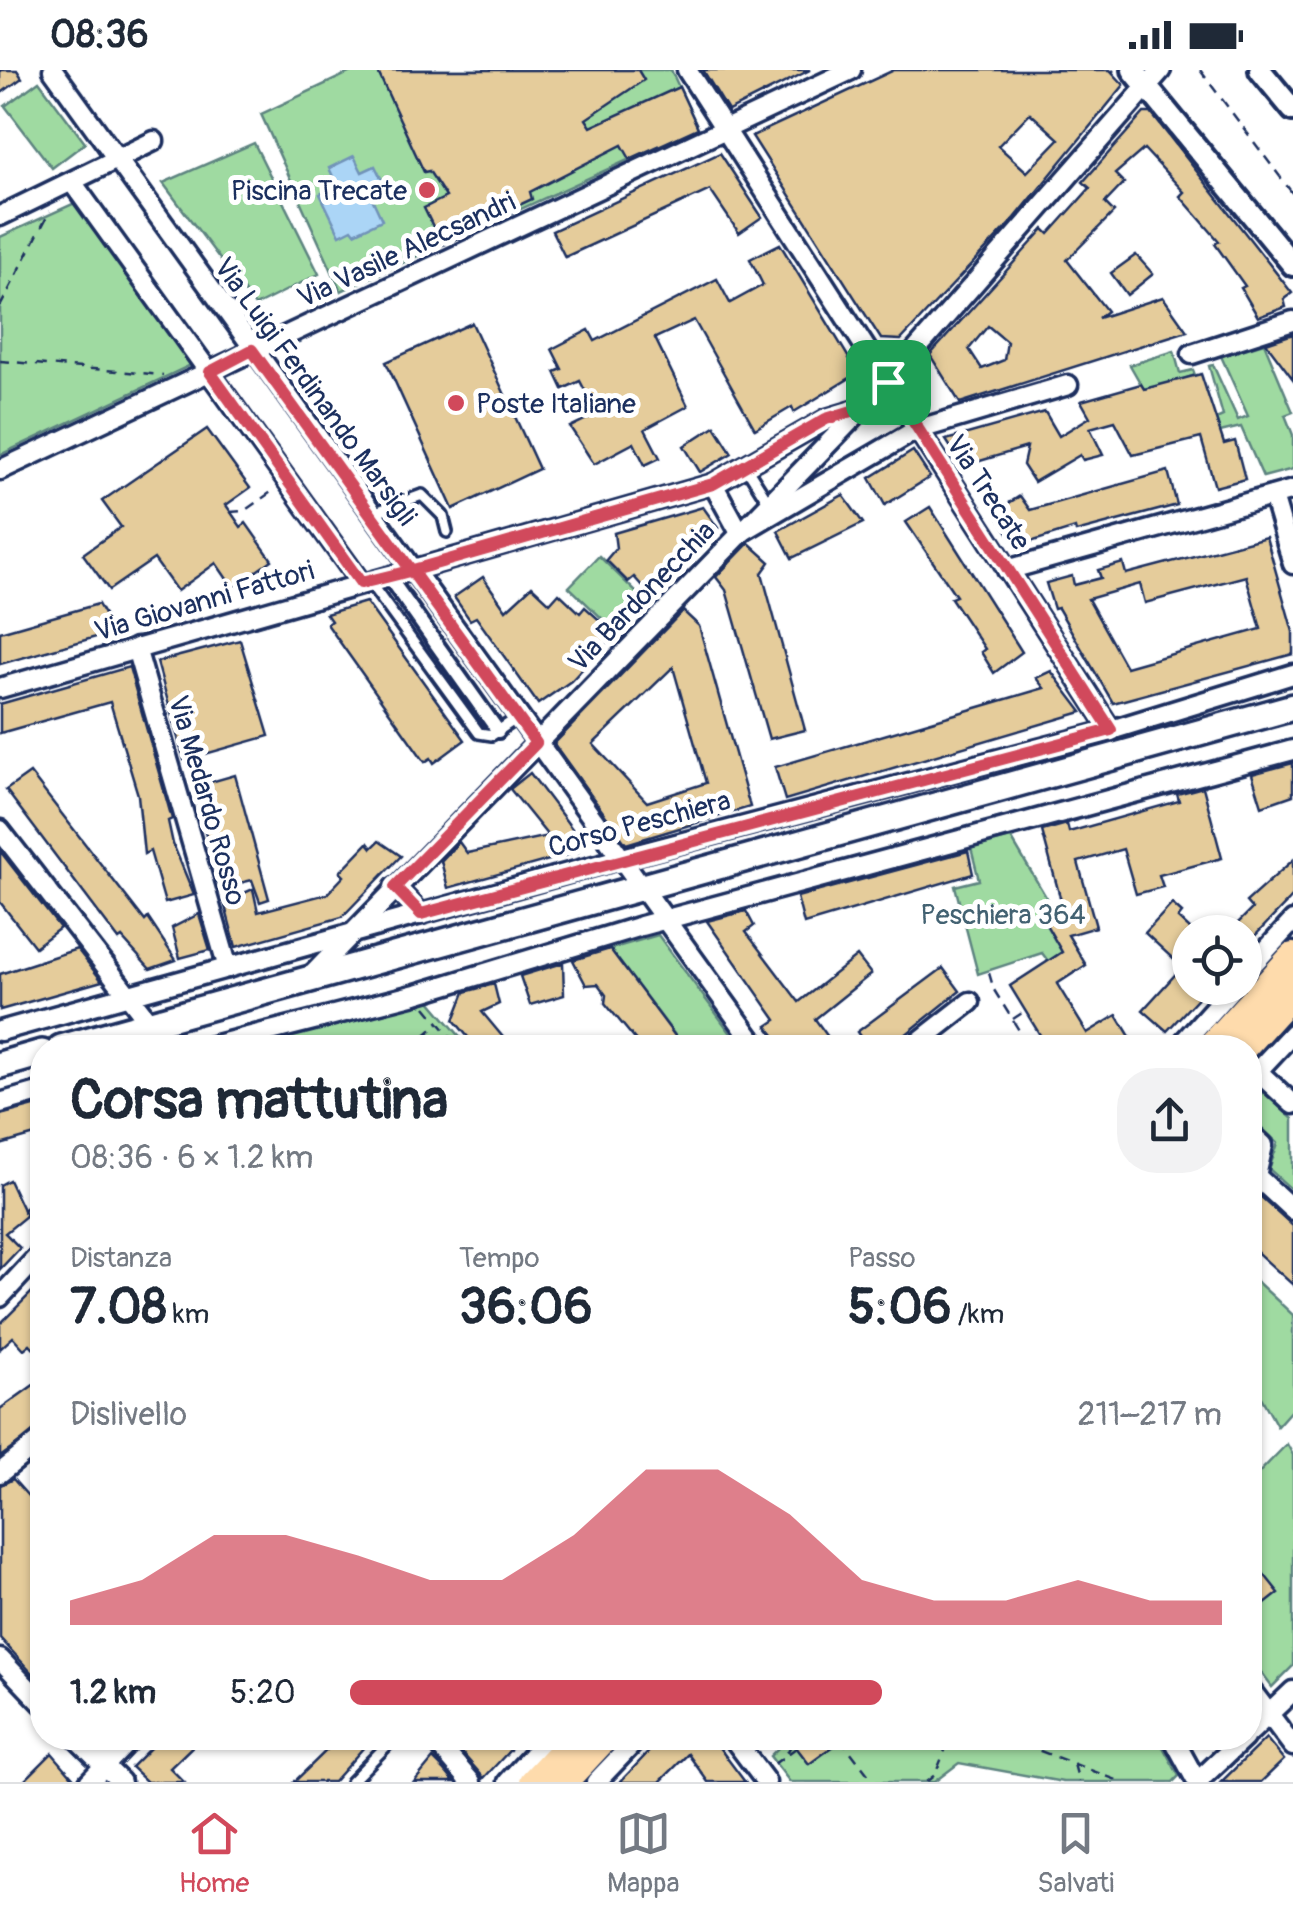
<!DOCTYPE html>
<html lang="it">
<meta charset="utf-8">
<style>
:root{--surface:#fff;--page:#f2f2f3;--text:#1f2937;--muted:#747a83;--line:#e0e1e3;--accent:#d1495b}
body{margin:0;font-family:Pangolin,sans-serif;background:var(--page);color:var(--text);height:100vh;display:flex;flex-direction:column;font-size:38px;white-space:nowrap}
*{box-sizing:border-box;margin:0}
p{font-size:32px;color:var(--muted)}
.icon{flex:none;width:55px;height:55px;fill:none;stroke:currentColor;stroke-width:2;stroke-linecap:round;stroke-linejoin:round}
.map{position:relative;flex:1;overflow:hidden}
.drawer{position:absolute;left:30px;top:965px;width:1232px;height:715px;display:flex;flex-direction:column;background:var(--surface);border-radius:40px;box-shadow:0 2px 8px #0004}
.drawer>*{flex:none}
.buttons{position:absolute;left:1172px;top:845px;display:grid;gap:20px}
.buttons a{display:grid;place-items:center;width:90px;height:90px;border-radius:50%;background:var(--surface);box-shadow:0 2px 8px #0004;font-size:50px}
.pin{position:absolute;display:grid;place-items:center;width:85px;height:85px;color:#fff;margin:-42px;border-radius:20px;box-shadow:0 5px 15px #0006}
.round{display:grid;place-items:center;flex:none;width:105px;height:105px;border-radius:40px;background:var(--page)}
.summary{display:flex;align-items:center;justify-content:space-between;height:170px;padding:0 40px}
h1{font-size:55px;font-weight:800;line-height:75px}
.figures{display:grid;grid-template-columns:repeat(3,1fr);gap:15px;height:170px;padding:10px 40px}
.figures div{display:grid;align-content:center}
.figures b{font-size:50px;font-weight:800}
.figures small{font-size:28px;font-weight:400}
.figures p{font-size:28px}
.chart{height:280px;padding:20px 40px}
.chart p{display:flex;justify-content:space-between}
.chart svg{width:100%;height:180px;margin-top:10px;fill:var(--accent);opacity:.7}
ul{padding:0 40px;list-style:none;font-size:32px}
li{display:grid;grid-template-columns:160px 120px 1fr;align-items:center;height:75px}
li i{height:25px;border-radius:12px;background:var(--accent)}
.status{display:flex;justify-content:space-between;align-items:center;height:70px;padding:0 50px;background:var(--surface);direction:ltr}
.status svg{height:28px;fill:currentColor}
.menu{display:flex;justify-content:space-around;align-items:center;height:140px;border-top:2px solid var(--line);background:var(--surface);font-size:28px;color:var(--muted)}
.menu a{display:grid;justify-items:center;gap:5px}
.menu .active{color:var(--accent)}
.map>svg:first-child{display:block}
</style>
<div class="status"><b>08:36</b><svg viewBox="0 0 49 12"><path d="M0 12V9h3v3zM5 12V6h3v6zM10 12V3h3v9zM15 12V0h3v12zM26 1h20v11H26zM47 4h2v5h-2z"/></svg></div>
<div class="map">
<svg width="1293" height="1712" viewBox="0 0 1293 1712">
<rect width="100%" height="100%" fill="#fff"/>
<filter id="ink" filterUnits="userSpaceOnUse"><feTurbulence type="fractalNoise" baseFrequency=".01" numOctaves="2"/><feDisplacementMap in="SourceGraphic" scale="20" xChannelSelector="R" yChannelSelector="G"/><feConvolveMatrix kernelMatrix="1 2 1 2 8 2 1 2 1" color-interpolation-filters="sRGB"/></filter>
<g filter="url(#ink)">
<g fill="#9fdaa1" stroke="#5d8480" stroke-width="2.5">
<polygon points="355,0 671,0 698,58 341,221 261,44"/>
<polygon points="39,11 85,73 52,98 5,36"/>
<polygon points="254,73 319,204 255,236 163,113"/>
<polygon points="77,132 191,295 0,385 0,167"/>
<polygon points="1264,273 1293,342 1285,345 1293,365 1293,399 1263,407 1241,357 1220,362 1216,349 1223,346 1209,296 1213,295 1238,350 1248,346 1221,286"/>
<polygon points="1174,281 1180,303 1193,300 1195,305 1146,323 1130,295"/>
<polygon points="599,486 639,525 610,556 569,517"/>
<polygon points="1011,768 1055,842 1043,850 1062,882 1048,891 1042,883 978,904 955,816 979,810 971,778"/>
<polygon points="658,865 741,977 684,977 610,879"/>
<polygon points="430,931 469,977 262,978 271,968"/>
<polygon points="1263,1022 1293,1049 1293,1121 1269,1099 1278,1073 1250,1047 1250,1036"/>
<polygon points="1253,1208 1293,1245 1293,1338 1277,1356 1250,1307"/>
<polygon points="1287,1374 1293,1385 1293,1596 1272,1617 1250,1588 1250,1412"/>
<polygon points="788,1668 1158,1668 1179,1706 1173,1712 1063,1712 959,1693 934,1712 790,1712 770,1686"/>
</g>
<polygon fill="#abd5f6" stroke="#7193b9" stroke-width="2.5" points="354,86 362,102 375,96 385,116 370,124 382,150 355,163 352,159 340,165 320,124 337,115 329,98"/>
<g fill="#e5cc9b" stroke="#1b2f5e" stroke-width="2.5" fill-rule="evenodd">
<polygon points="0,0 17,0 22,8 0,24"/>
<polygon points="377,0 638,0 644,10 586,49 591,57 679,17 698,58 630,89 622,75 530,122 532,129 515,137 516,141 442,175 424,138 446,127 429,101 424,102"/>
<polygon points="703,0 810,0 728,41"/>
<path d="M894,0h216l14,15 -109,133 -114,122 -20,-1 -129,-203zM1030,43l29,26 -32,33 -29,-26z"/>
<path d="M1144,43h7l141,180 -8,6 2,8 -28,10 -17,-29 4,-2 -30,-42 4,-3 -39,-45 4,-4 -40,-43 -29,25 9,9 -19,20 9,9 -47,48 40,51 -9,7 65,-21 24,34 -227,72 -30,-48 114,-126 5,5 41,-46 -7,-6zM988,256l19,16 -3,18 -22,9 -13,-20z"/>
<polygon points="720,83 762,147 739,163 710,120 565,187 552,161"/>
<polygon points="780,174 858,303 794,342 792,337 755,359 694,250 655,268 688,336 645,359 660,388 645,395 634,373 594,394 570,357 597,344 580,311 563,319 555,302 562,299 552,279 589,260 595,271 717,209 730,233 763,215 750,189"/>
<polygon points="1136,185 1153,204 1127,225 1111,203"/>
<polygon points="472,253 539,399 453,439 386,292"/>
<polygon points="1293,264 1293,309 1266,273"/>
<polygon points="1201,304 1224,374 1235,371 1245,409 1215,417 1201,368 1133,385 1115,351 1090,358 1103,385 1083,390 1080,385 1034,412 1023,395 1027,377 963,396 946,370 1045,342 1059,366 1090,347 1081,331 1141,314 1144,319"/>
<polygon points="715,356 732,383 700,402 684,376"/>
<polygon points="207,359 250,418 226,435 241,457 246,453 272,490 233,518 216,493 177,521 154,489 109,520 83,484 121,457 102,431"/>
<polygon points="913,381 930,407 885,435 870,408"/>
<polygon points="1168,401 1177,435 1076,462 1075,458 1021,475 1014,472 995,442 1020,426 1030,440"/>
<polygon points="843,425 863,453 792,488 778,461"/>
<polygon points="703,437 718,458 651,526 634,507 628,512 606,490 616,478 614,463"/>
<polygon points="930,437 1022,582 994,603 981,582 985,579 951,528 956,526 906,452"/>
<path d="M1266,467l27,95v22l-180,49 -55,-95 -4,1 -8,-26 26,-7 2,9 27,-7 -3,-8 25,-7 3,11zM1246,506l15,53 -135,38 -38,-68 52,-15 5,19z"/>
<polygon points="749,473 770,492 762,503 805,660 769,669 726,520 716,507"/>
<polygon points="483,507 506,540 532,516 550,533 559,523 580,543 585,537 615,564 571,611 538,634 476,547 470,550 454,527"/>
<polygon points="366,532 465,670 434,693 431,688 425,692 327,554 331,551 326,544"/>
<polygon points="98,534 114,562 0,594 0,562"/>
<path d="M683,541l16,15 51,181 -124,37 -72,-100zM673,597l33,116 -59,19 -54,-58z"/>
<polygon points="240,570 269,666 184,690 157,592"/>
<polygon points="129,597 172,749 168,751 173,774 194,825 165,833 150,781 144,784 138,725 110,632 0,663 0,634"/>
<polygon points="1051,601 1082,642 785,730 775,697 1044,618 1036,608"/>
<polygon points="1293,693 1293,725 1262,736 1252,704"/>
<polygon points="30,703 145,851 148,848 176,890 150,899 122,868 119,870 6,720"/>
<polygon points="530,703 582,772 578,782 448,818 441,791 459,772 467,783 548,766 510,719"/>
<polygon points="235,705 269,829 260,832 252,810 220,818 193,717"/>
<polygon points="1203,717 1222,788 1159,805 1163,817 1136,824 1123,779 1078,792 1096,857 1068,865 1086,895 1057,914 1087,963 1117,945 1137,978 1048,978 1010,916 1062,882 1043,849 1063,838 1042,761 1067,754 1069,762 1179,731 1177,724"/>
<polygon points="379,771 401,786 342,847 236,877 224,832 253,819 258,842 327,824 344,806 340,802 368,773 372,778"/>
<polygon points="0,781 60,858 35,877 0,832"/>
<polygon points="968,781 973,804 804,854 797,827"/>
<polygon points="1293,790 1293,826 1250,871 1245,862 1229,862 1252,839 1246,832"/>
<polygon points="1172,834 1182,843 1178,848 1190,859 1190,918 1207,918 1167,961 1143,940 1182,897 1145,863"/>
<polygon points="746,841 754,856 746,862 799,932 857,886 871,904 815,949 836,978 784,978 767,956 776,950 707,851"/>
<polygon points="199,844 210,880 180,888 172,858"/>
<polygon points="77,879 102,911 0,940 0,904"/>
<polygon points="610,879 684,978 642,978 605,933 606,925 598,914 586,915 573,890"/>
<polygon points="563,893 564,925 530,935 520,906"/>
<polygon points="943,898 960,921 889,978 868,978 857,962"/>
<polygon points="494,914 499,934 482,942 512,978 477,978 454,950 465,922"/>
<polygon points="42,1034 42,1063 0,1075 0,1045"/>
<polygon points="9,1110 26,1146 5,1163 20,1178 0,1199 0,1115"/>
<polygon points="1250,1117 1293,1156 1293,1215 1250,1176"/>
<polygon points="42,1122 42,1165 23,1140"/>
<polygon points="42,1212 42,1287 30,1274 24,1279 13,1267 0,1279 0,1254"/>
<polygon points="42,1309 42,1357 0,1387 0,1339"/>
<polygon points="13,1409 42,1442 42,1614 0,1568 0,1415"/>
<polygon points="1259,1498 1279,1523 1250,1546 1250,1505"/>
<polygon points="160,1668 201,1668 170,1698 184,1712 147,1712 131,1697"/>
<polygon points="339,1668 372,1668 333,1712 294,1712"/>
<polygon points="449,1668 521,1668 484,1708"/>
<polygon points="662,1668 712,1668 745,1712 708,1712 688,1684 660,1712 620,1712"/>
<polygon points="808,1668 845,1668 809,1694 796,1677"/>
<polygon points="1266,1668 1284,1690 1261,1712 1221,1712"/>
<polygon points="52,1683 77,1712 23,1712"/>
<polygon points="433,1689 444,1700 454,1712 414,1712"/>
</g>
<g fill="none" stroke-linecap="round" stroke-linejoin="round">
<g stroke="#1b2f5e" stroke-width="16">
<g id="service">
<polyline points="745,395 769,433"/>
<polyline points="373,443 422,425 443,446 447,462"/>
<polyline points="370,513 479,663 492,665 517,648"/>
<polyline points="351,1712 394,1668"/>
</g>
</g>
<g stroke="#1b2f5e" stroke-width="20">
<polyline id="pedestrian" points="388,506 498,661"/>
</g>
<g stroke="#1b2f5e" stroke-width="25">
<g id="minor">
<polyline points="53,0 758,978"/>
<polyline points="687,0 1111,660"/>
<polyline points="72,112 361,513"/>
<polyline points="0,146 154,71"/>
<polyline points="1192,284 1293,251"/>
<polyline points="857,340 827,349 713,414 740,463 916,360 1068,315"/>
<polyline points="0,400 851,0"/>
<polyline points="1273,426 1293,494"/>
<polyline points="1007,500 1293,420"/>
<polyline points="136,578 228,898"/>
<polyline points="0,618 713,414"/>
<polyline points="0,760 149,952"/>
<polyline points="395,817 421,844"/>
<polyline points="1245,903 1293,851"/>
<polyline points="311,906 888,312 1161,0"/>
<polyline points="0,961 619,789 1111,660 1293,604"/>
<polyline points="204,978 416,924 641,856 1293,680"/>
<polyline points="911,978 970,932"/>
<polyline points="1178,978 1232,918"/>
<polyline points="1257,1001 1293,1034"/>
<polyline points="1250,1009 1293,963"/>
<polyline points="0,1033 42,1021"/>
<polyline points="1250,1063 1263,1075 1256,1106 1293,1140"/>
<polyline points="0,1227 42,1182"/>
<polyline points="0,1403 42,1369"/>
<polyline points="0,1589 42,1633"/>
<polyline points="1250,1619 1293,1676"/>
<polyline points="1250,1662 1293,1621"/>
<polyline points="76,1668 121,1712"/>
<polyline points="433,1668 471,1712"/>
<polyline points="733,1668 766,1712"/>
<polyline points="1173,1668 1197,1712"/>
<polyline points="89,1712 131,1668"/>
<polyline points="508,1712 548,1668"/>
<polyline points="596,1712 638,1668"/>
<polyline points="1197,1712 1244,1668"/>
</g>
</g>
<g stroke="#1b2f5e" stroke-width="28">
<g id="tertiary">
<polyline points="1133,0 1293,195"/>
<polyline points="1260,0 1293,40"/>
</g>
</g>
<g stroke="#1b2f5e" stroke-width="32">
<g id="secondary">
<polyline points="61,978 1293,637"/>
<polyline points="0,995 42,983"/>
</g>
</g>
<g stroke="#1b2f5e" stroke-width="35">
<g id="primary">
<polyline points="1210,978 1293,887"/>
<polyline points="1242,978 1293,922"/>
<polyline points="534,1712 575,1668"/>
<polyline points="563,1712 604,1668"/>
</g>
</g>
<g stroke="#1b2f5e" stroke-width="2.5" stroke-dasharray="10 8" stroke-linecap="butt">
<polyline points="1200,0 1293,124"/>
<polyline points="1112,2 1114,0"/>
<polyline points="0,237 50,141"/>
<polyline points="0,291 163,305"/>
<polyline points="230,442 244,441 274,420"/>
<polyline points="989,903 994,920 1030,978"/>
<polyline points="426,937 460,978"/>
<polyline points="1013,949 1025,941"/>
<polyline points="411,978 438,954"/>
<polyline points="840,1668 874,1712"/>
<polyline points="1006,1668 1122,1712"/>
<polyline points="787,1683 795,1668"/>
<polyline points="774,1694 796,1678"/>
<polyline points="1074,1694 1079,1712"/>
<polyline points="926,1712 935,1705 950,1668"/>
</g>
<use href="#service" stroke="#fff" stroke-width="9"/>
<use href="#pedestrian" stroke="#fff" stroke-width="12"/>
<use href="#minor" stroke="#fff" stroke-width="18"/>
<use href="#tertiary" stroke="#fff" stroke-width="20"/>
<use href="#secondary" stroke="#fff" stroke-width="25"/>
<use href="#primary" stroke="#fedbac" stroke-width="28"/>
</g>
</g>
<g fill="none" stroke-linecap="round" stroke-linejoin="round" filter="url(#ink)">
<g stroke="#fff" stroke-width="20">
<path id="route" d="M888,312l-26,26 -36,11 -113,65 -289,83c-21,6 -42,11 -63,16l-151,-211 42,-22 284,393 -141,144 26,27 690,-184 -223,-348"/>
</g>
<use href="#route" stroke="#d1495b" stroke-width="12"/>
</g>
<g fill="#d1495b" stroke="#fff" stroke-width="4">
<circle cx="427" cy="120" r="10"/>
<circle cx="456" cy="333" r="10"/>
</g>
<g text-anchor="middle" stroke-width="10" stroke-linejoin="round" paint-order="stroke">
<g font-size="28" fill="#1b2f5e" stroke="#fff" text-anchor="end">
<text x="407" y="130">Piscina Trecate</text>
<text x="476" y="343" text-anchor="start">Poste Italiane</text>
</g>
<g font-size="28" fill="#1b2f5e" stroke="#fff">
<text transform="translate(406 179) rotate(-25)" y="10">Via Vasile Alecsandri</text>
<text transform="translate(316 321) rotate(54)" y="10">Via Luigi Ferdinando Marsigli</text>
<text transform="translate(989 422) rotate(57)" y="10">Via Trecate</text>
<text transform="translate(641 526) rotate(-46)" y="10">Via Bardonecchia</text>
<text transform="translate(204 530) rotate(-16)" y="10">Via Giovanni Fattori</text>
<text transform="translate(208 730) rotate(74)" y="10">Via Medardo Rosso</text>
<text transform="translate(639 753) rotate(-15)" y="10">Corso Peschiera</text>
</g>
<g font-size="28" fill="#436272" stroke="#fff">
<text x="1003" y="854">Peschiera 364</text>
</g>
</g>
</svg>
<div class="buttons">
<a><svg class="icon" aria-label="locate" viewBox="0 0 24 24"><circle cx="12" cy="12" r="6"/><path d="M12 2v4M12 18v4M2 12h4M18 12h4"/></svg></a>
</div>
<div class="pin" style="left:888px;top:312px;background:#1e9e55"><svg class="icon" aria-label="arrive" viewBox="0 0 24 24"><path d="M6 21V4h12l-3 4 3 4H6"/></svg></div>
<section class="drawer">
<div class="summary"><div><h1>Corsa mattutina</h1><p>08:36 · 6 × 1.2 km</p></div><a class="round"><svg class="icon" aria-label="share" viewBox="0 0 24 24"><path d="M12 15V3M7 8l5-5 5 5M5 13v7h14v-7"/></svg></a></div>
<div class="figures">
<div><p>Distanza</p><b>7.08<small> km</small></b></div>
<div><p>Tempo</p><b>36:06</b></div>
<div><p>Passo</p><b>5:06<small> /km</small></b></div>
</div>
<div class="chart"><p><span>Dislivello</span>211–217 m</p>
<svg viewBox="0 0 160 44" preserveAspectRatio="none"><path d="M0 44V38L10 33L20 22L30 22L40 27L50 33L60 33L70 22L80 6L90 6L100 17L110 33L120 38L130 38L140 33L150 38L160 38V44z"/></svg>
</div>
<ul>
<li><b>1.2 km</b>5:20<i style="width:61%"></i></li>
</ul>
</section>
</div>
<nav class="menu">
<a class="active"><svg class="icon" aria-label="home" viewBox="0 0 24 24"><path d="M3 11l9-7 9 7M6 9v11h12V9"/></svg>Home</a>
<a><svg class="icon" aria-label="map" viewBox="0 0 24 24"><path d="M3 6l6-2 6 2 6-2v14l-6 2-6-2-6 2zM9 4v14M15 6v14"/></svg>Mappa</a>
<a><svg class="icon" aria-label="saved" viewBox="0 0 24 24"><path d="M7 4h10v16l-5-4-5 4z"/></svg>Salvati</a>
</nav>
